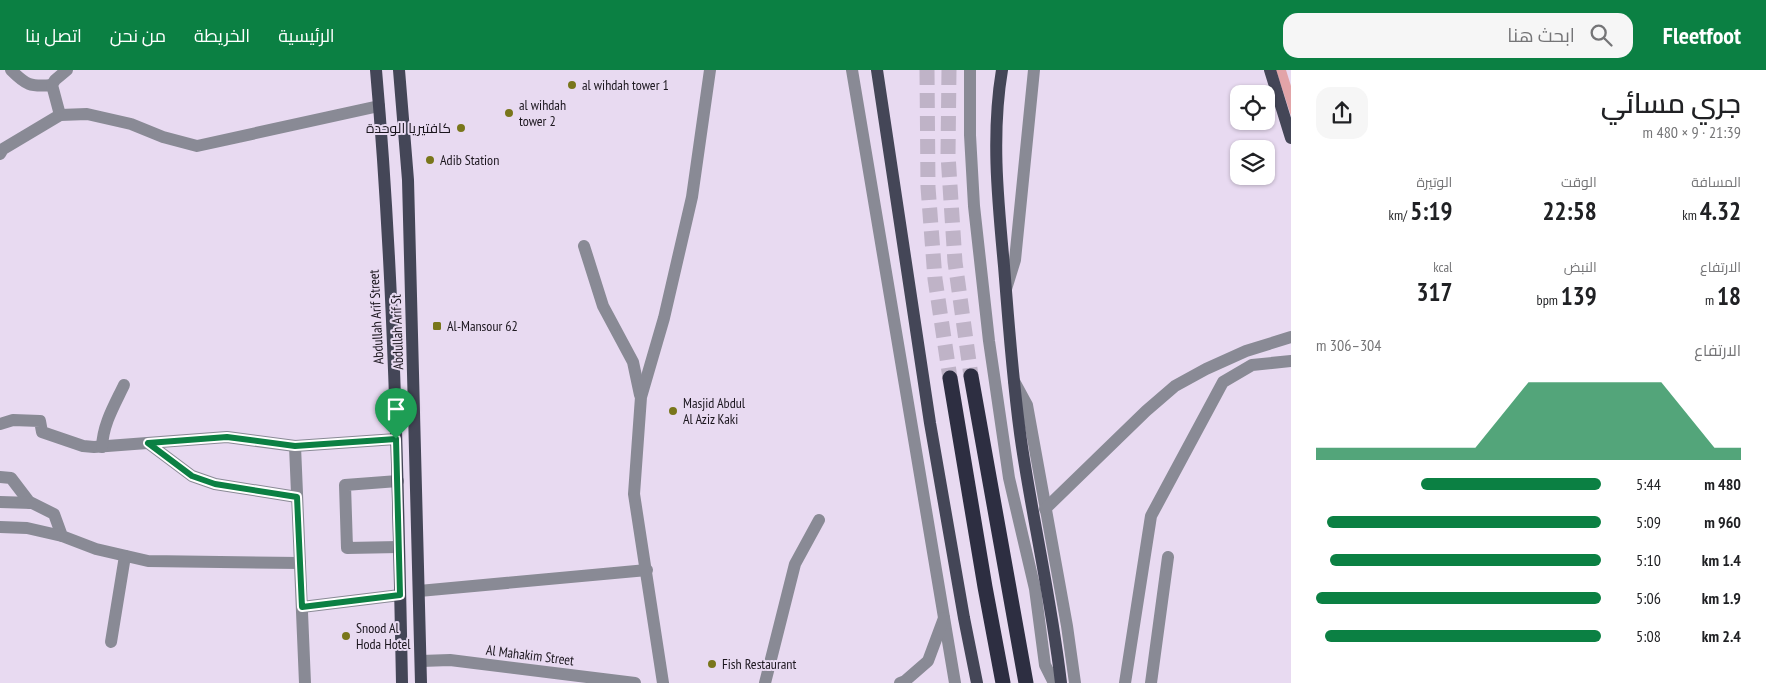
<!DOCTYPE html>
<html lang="ar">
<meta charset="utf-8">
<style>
:root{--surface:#fff;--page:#f6f6f6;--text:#202124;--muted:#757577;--accent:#0b8043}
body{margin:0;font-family:"PT Sans Narrow",Cairo,sans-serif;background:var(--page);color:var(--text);direction:rtl;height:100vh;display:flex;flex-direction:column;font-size:19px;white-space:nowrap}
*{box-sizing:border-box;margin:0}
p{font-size:16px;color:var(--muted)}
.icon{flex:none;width:28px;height:28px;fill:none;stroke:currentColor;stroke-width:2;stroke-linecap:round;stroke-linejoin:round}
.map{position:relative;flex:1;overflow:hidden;direction:ltr}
.sheet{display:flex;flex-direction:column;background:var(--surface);width:475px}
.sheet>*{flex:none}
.fabs{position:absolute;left:1230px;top:15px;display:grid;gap:10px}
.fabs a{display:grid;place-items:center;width:45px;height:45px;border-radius:10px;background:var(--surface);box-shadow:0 1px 4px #0004;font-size:25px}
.pin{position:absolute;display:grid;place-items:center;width:42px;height:42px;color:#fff;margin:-51px -21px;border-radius:50% 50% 50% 0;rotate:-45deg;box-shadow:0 0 5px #0007}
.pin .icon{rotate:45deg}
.round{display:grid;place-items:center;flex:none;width:52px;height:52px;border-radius:15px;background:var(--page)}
.summary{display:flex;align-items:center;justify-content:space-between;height:85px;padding:0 25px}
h1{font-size:28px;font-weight:600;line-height:38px}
.metrics{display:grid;grid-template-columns:repeat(3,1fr);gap:8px;height:85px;padding:5px 25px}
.metrics div{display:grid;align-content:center}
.metrics b{font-size:25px;font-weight:600}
.metrics small{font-size:14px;font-weight:400}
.metrics p{font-size:14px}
.chart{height:140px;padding:10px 25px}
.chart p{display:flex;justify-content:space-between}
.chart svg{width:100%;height:90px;margin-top:5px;fill:var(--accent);opacity:.7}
ul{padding:0 25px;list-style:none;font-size:16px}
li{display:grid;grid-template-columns:80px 60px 1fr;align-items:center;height:38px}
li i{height:12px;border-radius:6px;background:var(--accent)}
header{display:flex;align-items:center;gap:30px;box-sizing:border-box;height:70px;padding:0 25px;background:var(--accent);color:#fff}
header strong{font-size:24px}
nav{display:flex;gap:28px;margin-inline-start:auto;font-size:18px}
.search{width:350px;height:45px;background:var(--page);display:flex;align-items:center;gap:12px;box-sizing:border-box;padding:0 18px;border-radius:15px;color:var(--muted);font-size:19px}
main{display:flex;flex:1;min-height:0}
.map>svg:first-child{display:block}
</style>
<header>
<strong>Fleetfoot</strong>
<div class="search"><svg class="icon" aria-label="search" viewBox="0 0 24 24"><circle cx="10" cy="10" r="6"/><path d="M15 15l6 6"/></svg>ابحث هنا</div>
<nav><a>الرئيسية</a><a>الخريطة</a><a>من نحن</a><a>اتصل بنا</a></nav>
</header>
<main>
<section class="sheet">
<div class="summary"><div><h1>جري مسائي</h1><p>21:39 · 9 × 480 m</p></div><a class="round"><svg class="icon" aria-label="share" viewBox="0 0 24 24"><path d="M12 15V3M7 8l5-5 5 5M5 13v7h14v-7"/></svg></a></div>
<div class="metrics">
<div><p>المسافة</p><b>4.32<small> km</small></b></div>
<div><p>الوقت</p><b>22:58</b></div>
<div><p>الوتيرة</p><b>5:19<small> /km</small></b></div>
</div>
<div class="metrics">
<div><p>الارتفاع</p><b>18<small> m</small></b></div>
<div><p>النبض</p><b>139<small> bpm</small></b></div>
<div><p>kcal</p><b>317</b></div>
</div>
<div class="chart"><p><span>الارتفاع</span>304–306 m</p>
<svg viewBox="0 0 160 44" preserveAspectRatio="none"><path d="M0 44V38L10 38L20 38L30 38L40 38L50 38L60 38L70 22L80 6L90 6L100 6L110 6L120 6L130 6L140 22L150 38L160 38V44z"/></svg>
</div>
<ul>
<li><b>480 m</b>5:44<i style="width:63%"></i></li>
<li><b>960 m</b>5:09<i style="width:96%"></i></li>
<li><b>1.4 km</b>5:10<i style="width:95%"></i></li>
<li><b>1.9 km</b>5:06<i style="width:100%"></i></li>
<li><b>2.4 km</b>5:08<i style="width:97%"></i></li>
</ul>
</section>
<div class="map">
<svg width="1291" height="613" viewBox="0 0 1291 613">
<rect width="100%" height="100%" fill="#e8daf1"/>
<polygon fill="#e2a4a8" points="1276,0 1286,0 1291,16 1291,46"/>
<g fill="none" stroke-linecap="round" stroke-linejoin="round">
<g stroke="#bfb3c7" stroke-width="15" stroke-dasharray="15 8" stroke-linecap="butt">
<polyline points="927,0 928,117 935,209 950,308"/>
<polyline points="949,0 948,85 955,192 971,306"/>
</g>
<g stroke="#898a95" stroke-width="12">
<path d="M11,0c15,15 19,17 41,15"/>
<polyline points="852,0 955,613"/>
<polyline points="970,0 970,65 974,136 989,271 1009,408 1035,519 1045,595 1054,613"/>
<polyline points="60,45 52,15 55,10 67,0"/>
<polyline points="0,84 3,79 60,45 87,44 131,54 163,67 197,76 379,36"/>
<polyline points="584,176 603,236 633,292 640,325"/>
<polyline points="1006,219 1015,190 1034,0"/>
<polyline points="1014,311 1027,335 1067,556 1075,613"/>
<polyline points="0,354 13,350 40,351 42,362 83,376 94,377 227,367 295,376 396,369"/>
<polyline points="148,373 192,406 215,414 297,427"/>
<polyline points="295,376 305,613"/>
<path d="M102,377c1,-23 12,-41 22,-62"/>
<polyline points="0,407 11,408 30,433"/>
<polyline points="398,411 345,415 347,478 399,477"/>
<polyline points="0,432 32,433 54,444 62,466 96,479 148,491 300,493"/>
<polyline points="1045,439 1146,341 1175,316 1206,299 1246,281 1291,267"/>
<polyline points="0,457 27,458 62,466"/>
<polyline points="419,521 647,500"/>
<polyline points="302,537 400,525"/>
<polyline points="111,572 125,486"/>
<polyline points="421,591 450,590 635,613"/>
<polyline points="663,613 634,424 641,327 664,248 692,127 710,0"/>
<polyline points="765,613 795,494 819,450"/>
<polyline points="900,613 905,611 928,591 944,548"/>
<polyline points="1125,613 1151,446 1223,312 1252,295 1291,291"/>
<polyline points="1151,613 1168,487"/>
</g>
<g stroke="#444657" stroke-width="12">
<path d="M376,0c18,204 22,409 26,613"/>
<polyline points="399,0 408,110 421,613"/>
<polyline points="877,0 930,353 964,548 977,613"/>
<path d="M1002,0c-11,65 -4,131 2,196 5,61 9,122 18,181 12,79 30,157 39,236"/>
<polyline points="1270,0 1291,68"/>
</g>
<g stroke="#2d2e41" stroke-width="15">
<polyline points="971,306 1026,613"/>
<polyline points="950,308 985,517 1003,613"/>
</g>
</g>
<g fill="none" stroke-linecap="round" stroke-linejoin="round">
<g stroke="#fff" stroke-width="10">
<polygon id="route" points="227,367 295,376 396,369 400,525 302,537 297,427 215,414 192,406 148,373"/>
</g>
<use href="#route" stroke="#0b8043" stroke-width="6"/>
</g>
<g fill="#79761b" stroke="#e8daf1" stroke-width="2">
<circle cx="572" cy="15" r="5"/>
<circle cx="509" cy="43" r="5"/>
<circle cx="461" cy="58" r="5"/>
<circle cx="430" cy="90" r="5"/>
<rect x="432" y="251" width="10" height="10" rx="2.5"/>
<circle cx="673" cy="341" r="5"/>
<circle cx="346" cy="566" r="5"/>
<circle cx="712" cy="594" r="5"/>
</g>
<g text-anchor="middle" stroke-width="4" stroke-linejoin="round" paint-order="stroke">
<g font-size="14" fill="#1b161e" stroke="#e8daf1" text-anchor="start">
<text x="582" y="20">al wihdah tower 1</text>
<text x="519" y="40">al wihdah<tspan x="519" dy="16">tower 2</tspan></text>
<text x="451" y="63" text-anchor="end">كافتيريا الوحدة</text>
<text x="440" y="95">Adib Station</text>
<text x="447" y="261">Al-Mansour 62</text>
<text x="683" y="338">Masjid Abdul<tspan x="683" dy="16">Al Aziz Kaki</tspan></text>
<text x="356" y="563">Snood Al<tspan x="356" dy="16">Hoda Hotel</tspan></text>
<text x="722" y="599">Fish Restaurant</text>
</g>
<g font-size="14" fill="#1b161e" stroke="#e8daf1">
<text transform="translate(376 247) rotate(-93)" y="5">Abdullah Arif Street</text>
<text transform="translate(397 262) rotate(-92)" y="5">Abdullah Arif St</text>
<text transform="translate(530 585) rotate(7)" y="5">Al Mahakim Street</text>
</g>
</g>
</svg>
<div class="fabs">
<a><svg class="icon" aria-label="locate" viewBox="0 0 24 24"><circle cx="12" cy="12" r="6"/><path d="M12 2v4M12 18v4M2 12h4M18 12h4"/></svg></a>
<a><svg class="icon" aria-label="layers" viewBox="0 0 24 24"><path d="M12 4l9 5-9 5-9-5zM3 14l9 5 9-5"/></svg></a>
</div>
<div class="pin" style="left:396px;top:369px;background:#1e9e55"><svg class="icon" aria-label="arrive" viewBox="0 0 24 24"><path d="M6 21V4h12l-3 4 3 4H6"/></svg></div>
</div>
</main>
